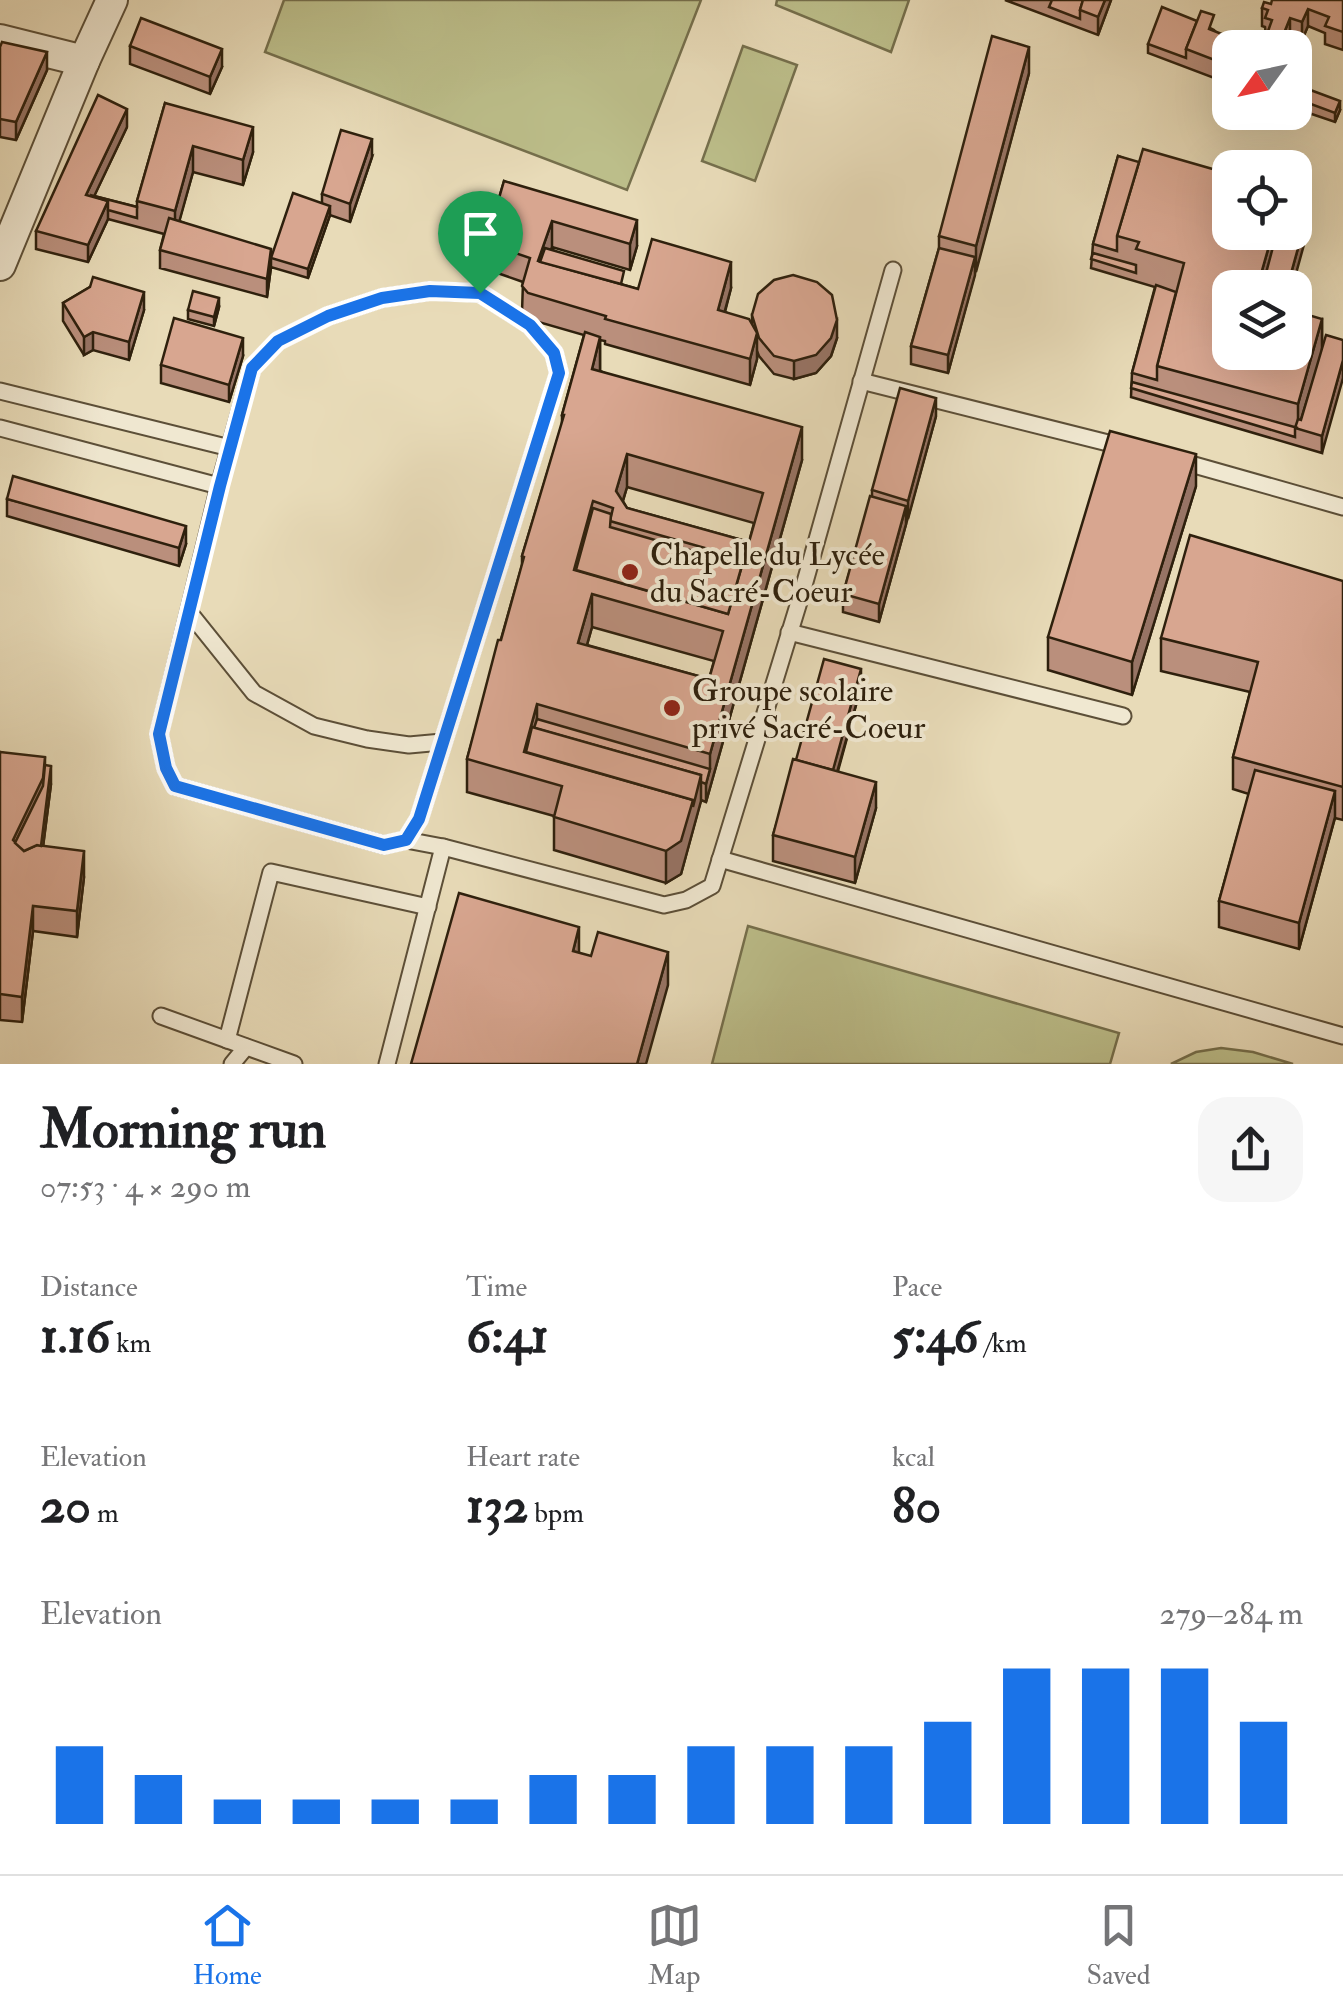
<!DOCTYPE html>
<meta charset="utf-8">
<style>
:root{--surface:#fff;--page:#f6f6f6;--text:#202124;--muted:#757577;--line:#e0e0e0;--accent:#1a73e8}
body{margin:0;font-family:"IM FELL Double Pica",serif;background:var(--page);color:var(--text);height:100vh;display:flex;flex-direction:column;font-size:38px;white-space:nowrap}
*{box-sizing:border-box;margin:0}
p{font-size:32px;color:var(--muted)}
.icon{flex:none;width:55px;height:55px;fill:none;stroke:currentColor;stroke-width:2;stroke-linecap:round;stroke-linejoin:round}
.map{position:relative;height:1064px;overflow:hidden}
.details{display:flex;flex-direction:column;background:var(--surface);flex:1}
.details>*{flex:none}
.needle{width:65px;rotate:237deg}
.tools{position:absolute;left:1212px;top:30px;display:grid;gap:20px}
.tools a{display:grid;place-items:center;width:100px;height:100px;border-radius:20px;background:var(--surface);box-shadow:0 10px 40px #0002;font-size:50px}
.pin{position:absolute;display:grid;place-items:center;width:85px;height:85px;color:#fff;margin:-102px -42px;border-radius:50% 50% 50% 0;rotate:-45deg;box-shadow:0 0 10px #0007}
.pin .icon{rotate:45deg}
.round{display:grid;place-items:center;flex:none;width:105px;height:105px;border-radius:30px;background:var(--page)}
.head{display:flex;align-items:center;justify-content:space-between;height:170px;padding:0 40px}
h1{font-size:55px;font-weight:800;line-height:75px}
.figures{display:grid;grid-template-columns:repeat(3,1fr);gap:15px;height:170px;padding:10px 40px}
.figures div{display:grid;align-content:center}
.figures b{font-size:50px;font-weight:800}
.figures small{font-size:28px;font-weight:400}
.figures p{font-size:28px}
.chart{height:280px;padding:20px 40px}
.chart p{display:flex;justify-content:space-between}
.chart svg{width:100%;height:180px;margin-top:10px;stroke:var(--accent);stroke-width:6}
.tab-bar{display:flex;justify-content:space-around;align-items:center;height:140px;border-top:2px solid var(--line);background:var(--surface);font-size:28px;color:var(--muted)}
.tab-bar a{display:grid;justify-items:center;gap:5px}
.tab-bar .selected{color:var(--accent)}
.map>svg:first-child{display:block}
</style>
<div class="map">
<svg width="1343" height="1064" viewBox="0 0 1343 1064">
<rect width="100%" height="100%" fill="#e8dbb8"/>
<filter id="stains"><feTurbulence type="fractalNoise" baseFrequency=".002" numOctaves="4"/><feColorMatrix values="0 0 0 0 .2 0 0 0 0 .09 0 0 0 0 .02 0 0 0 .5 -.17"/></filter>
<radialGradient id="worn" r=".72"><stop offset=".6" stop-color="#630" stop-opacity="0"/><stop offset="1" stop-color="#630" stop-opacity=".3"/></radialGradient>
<g fill="#bcbe8a" stroke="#756f4c" stroke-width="2.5">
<polygon points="284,0 701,0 627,190 265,52"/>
<polygon points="777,0 909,0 891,52 776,5"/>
<polygon points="743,46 797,65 755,181 702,161"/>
<polygon points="748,926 1119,1033 1110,1064 712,1064"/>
<polygon points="1221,1048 1253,1052 1293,1064 1171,1064 1196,1052"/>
</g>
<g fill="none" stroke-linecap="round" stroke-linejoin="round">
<g stroke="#5c4f38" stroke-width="19">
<g id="lane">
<polygon points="430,291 480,293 530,325 554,353 559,373 419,819 406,840 384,845 175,786 166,768 159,734 219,486 252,368 278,341 328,316 382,298"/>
<polyline points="861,381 1124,447"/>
<polyline points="0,391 230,448"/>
<polyline points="0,428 219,486"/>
<polyline points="1180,461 1343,507"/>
<polyline points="189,612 254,693 314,726 367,739 409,745 442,742"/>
<polyline points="789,632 1123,716"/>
<polyline points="406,840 443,847 664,905 686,900 712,886 803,589 893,270"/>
<polyline points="720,859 1343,1036"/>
<polyline points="161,1016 294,1064"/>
<polyline points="227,1040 271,872 428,907"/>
<polyline points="232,1064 246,1047"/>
<polyline points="387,1064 443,847"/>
</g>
</g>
<g stroke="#5c4f38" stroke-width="34">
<g id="street">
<polyline points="0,40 84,61"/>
<polyline points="0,265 84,61 112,0"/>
</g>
</g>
<use href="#lane" stroke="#f0e8d1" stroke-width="15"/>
<use href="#street" stroke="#f0e8d1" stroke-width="30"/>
</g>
<g fill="#ba8f7c" stroke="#2e200d" stroke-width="2.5" fill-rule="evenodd">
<polygon points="1005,0 1111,0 1098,35"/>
<polygon points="1343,0 1343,50 1325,44 1325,33 1308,26 1302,40 1290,36 1285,48 1262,48 1266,36 1265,27 1262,26 1262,8 1271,4"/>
<polygon points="1197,21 1214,30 1230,48 1230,84 1148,53 1148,44"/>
<polygon points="130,46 222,67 210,94 130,64"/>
<polygon points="0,47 47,70 16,140 0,137"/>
<polygon points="1029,73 948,373 911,364 911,346 939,248 939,236"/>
<polygon points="1300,100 1340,110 1335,122 1300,110"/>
<polygon points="165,103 253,152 243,185 193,172 179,221 271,258 322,203 322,194 372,157 350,222 330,215 308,278 271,267 267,297 160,268 160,250 164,234 108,219 88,262 36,249 36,231 127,127 94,196 137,207 137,201"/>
<polygon points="1118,156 1308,230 1230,288 1230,352 1322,319 1322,453 1131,397 1132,373 1155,287 1091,268 1093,244"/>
<path d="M504,181l133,65 -7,24 -78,-23 -1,2 73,36 14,4 93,-1 -6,24 27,13v-10l85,23 -6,18 -15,17 -22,6 -20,-5 -15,-18 -2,-5v8l-7,26 -145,-41v-3l-5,-1v31l202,89 -96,342 -5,-2 -20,74 -15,9 -112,-33v-34l-87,-24v-33l55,-194v-9l40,-132v-9l22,-80 -56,-16 -6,-7 1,-30 -37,-13v-26zM627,487l127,36 -5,19 -122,-34 -4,-7zM592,627l122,34 -5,18 -122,-34z"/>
<polygon points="90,287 144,310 129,360 93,350 84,355 63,321 63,303"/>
<polygon points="219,307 214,326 188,319 188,310"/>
<polygon points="243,356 229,402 161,383 161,365"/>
<polygon points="936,416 879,622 843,612 843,594 872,496 872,490"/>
<polygon points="1196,486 1132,695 1048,670 1048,637"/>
<polygon points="7,499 186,544 179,566 7,516"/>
<polygon points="1343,581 1343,820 1335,818 1299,949 1219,927 1219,901 1249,794 1233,789 1233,757 1250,692 1161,671 1161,638"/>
<polygon points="861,687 838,771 876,808 855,883 773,861 773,835 796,760"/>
<polygon points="0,752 45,765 51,784 43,846 84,877 77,937 33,931 22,1022 0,1020"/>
</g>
<g fill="#977465" stroke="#2e200d" stroke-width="2.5">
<polygon points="1105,0 1111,0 1098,35 1098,17"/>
<polygon points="1308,9 1308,26 1302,40 1302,22"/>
<polygon points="1290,18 1290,36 1285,48 1278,48"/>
<polygon points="1029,47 1029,73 976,272 976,246"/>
<polygon points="222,49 222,67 210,94 210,77"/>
<polygon points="47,52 47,70 16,140 16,122"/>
<polygon points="1340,101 1340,110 1335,122 1335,113"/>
<polygon points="127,109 127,127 90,205 86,195"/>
<polygon points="253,127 253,152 243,185 243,160"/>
<polygon points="372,139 372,157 350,222 350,204"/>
<polygon points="193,146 193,172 175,237 175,211"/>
<polygon points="108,201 108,219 88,262 88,245"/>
<polygon points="330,206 330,215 308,278 308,269"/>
<polygon points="1308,212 1308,230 1292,288 1287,288"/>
<polygon points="637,220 637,246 630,270 630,244"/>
<polygon points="552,221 552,247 544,270 538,261"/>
<polygon points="1273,232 1282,232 1267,288 1257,288"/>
<polygon points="271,249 271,267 267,297 267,279"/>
<polygon points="975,257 975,275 948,373 948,355"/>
<polygon points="731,262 731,288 718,336 718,310"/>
<polygon points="144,292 144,310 129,360 129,342"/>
<polygon points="219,298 219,307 214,326 214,317"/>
<polygon points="1322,319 1322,352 1298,429 1298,404"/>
<polygon points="837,320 837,338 831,356 816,373 794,379 794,361"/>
<polygon points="93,332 93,350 84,355 84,337"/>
<polygon points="757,333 757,359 750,385 750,359"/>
<polygon points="600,337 600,370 592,401 592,369"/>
<polygon points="243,338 243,356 229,402 229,385"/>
<polygon points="1343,360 1343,378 1322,453 1322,436"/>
<polygon points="936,398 936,416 908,519 908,501"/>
<polygon points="802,427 802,460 706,802 706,784 710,769 710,754"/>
<polygon points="627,454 627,487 616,523 616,491"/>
<polygon points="1196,454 1196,486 1132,695 1132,662"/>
<polygon points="906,506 906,524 879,622 879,604"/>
<polygon points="186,526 186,544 179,566 179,548"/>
<polygon points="592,594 592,627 578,676 578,643"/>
<polygon points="861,669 861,687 832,790 832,772"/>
<polygon points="537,704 537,736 524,775 524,752"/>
<polygon points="45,757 45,783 13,848 13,840"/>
<polygon points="51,766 51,784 40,871 24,877"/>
<polygon points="701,775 701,801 681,874 666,883 666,851"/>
<polygon points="876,782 876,808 855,883 855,857"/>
<polygon points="1335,791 1335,817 1299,949 1299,923"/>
<polygon points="84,851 84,877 77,937 77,911"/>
<polygon points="33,906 33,931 22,1022 22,997"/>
<polygon points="579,927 579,960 573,951"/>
<polygon points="668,952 668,985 646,1064 637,1064"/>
</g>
<g fill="#d8a690" stroke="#2e200d" stroke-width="2.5" fill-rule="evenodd">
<polygon points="1052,0 1083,0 1080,10 1080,19 1049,7"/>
<polygon points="1083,0 1105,0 1098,17 1080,10"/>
<polygon points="1272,0 1343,0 1343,32 1325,26 1329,17 1308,9 1302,22 1290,18 1278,48 1262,48 1272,20 1265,18 1268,10 1262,8 1264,2 1271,4"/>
<polygon points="1162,7 1197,21 1186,49 1186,58 1148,44"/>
<polygon points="1201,11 1214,15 1209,29 1257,48 1230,48 1230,66 1186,49"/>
<polygon points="141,18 222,49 210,77 130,46"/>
<polygon points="992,36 1029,47 976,246 939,236"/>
<polygon points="2,42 47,52 16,122 0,119 0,47"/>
<polygon points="1305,88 1340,101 1335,113 1300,100"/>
<polygon points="98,95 127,109 86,195 108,201 88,245 36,231"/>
<polygon points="165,103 253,127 243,160 193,146 175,211 137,201"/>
<polygon points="341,130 372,139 350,204 322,194"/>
<polygon points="1143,149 1230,174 1230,232 1273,232 1257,288 1230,288 1230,352 1295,352 1295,311 1322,319 1298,404 1157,366 1184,263 1136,249 1139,242 1117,236"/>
<polygon points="1118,156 1139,162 1117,236 1117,251 1093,244"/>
<polygon points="504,181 637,220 630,244 552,221 538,261 638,289 652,239 731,262 718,310 749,319 757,333 750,359 605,319 606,316 528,293 522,286 530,258 486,243"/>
<polygon points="293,193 330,206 308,269 271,258"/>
<polygon points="90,195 137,207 137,218 108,210 108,201"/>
<polygon points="1295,208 1308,212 1287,288 1262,288 1277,232 1295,232"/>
<polygon points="169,218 271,249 267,279 160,250"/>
<polygon points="545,248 624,271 621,284 540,262"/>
<polygon points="939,248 975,257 948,355 911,346"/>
<polygon points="1093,253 1136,265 1136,273 1091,259"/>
<polygon points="793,275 817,282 832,295 837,320 831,338 816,355 794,361 774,356 759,338 752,315 758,294 774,280"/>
<polygon points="93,277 144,292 129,342 93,332 84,337 63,303 90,287"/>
<polygon points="1156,285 1176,292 1157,366 1157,380 1132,373"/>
<polygon points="193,291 219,298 214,317 188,310"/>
<polygon points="174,318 243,338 229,385 161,365"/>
<path d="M585,332l15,5 -8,32 210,58 -92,327 -173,-50 -13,48 169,48 -12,41 -15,10 -112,-34 8,-31 -95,-27 31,-119h3l23,-83 -2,-1 42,-141h-2zM627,454l136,39 -14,49 -122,-34 -11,-17zM593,501l20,7 -3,13 134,38 -16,55 -154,-44zM592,594l131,37 -14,48 -131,-36z"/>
<polygon points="1326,335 1343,340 1343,360 1322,436 1295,428 1298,419 1301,420"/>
<polygon points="1132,382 1298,428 1295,428 1295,437 1131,388"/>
<polygon points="900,388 936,398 908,501 872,490"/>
<polygon points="1110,431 1196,454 1132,662 1048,637"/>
<polygon points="13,476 186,526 179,548 7,499"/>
<polygon points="870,496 906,506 879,604 843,594"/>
<polygon points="593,508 611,514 610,527 742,565 728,614 576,570"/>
<polygon points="1190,535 1343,581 1343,787 1233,757 1258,662 1161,638"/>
<polygon points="824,659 861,669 833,770 796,760"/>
<polygon points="537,719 710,769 706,784 701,782 701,775 534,728"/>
<polygon points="532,727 701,775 693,807 693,800 526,752"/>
<polygon points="0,752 45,757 43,778 13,840 24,851 37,845 84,851 77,911 33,906 22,997 0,994"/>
<polygon points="793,759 876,782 855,857 773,835"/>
<polygon points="45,765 51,766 41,846 37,845 24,851 15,843 43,786"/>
<polygon points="1255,770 1335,791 1299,923 1219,901"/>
<polygon points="459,893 579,927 573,951 591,956 598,932 668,952 637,1064 411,1064"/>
</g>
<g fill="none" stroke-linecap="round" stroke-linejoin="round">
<g stroke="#fff" stroke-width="20">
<polygon id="route" points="430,291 480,293 530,325 554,353 559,373 419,819 406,840 384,845 175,786 166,768 159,734 220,486 252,368 278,341 328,316 382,298"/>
</g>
<use href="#route" stroke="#1a73e8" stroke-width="12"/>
</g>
<g fill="#8f2418" stroke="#f0e8d1" stroke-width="4">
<circle cx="630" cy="572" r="10"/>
<circle cx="672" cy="708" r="10"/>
</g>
<g text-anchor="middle" stroke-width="8" stroke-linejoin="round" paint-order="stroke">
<g font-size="32" fill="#2e200d" stroke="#f0e8d1" text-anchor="start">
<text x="650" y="565">Chapelle du Lycée<tspan x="650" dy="37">du Sacré-Coeur</tspan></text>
<text x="692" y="701">Groupe scolaire<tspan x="692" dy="37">privé Sacré-Coeur</tspan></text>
</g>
</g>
<rect width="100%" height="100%" filter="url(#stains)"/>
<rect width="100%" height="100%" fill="url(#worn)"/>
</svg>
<div class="tools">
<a><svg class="needle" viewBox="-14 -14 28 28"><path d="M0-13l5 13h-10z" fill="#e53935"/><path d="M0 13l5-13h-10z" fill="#757577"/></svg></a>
<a><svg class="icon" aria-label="locate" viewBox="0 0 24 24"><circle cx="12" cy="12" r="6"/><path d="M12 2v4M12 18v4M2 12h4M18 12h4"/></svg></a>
<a><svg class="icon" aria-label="layers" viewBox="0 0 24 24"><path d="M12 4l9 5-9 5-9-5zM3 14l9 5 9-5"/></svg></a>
</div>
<div class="pin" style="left:480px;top:293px;background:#1e9e55"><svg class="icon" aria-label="arrive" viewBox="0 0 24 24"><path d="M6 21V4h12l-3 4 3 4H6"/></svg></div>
</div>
<section class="details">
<div class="head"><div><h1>Morning run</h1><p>07:53 · 4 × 290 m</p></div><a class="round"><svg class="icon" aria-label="share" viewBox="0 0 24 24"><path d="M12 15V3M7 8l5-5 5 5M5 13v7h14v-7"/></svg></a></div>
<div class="figures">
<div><p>Distance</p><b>1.16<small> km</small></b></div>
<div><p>Time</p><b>6:41</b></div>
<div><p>Pace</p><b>5:46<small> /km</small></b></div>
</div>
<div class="figures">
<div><p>Elevation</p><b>20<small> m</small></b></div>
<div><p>Heart rate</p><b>132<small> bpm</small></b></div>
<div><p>kcal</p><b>80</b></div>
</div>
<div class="chart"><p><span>Elevation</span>279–284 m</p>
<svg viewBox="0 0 160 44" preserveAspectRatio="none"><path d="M5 44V25M15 44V32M25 44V38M35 44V38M45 44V38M55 44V38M65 44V32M75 44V32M85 44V25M95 44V25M105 44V25M115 44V19M125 44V6M135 44V6M145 44V6M155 44V19"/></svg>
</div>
</section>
<nav class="tab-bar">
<a class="selected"><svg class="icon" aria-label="home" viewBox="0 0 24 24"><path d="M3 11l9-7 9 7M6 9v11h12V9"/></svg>Home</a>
<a><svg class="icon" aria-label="map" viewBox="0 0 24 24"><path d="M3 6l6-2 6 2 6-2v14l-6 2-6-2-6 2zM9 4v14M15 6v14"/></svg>Map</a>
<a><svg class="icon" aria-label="saved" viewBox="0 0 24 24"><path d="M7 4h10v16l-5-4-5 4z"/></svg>Saved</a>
</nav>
